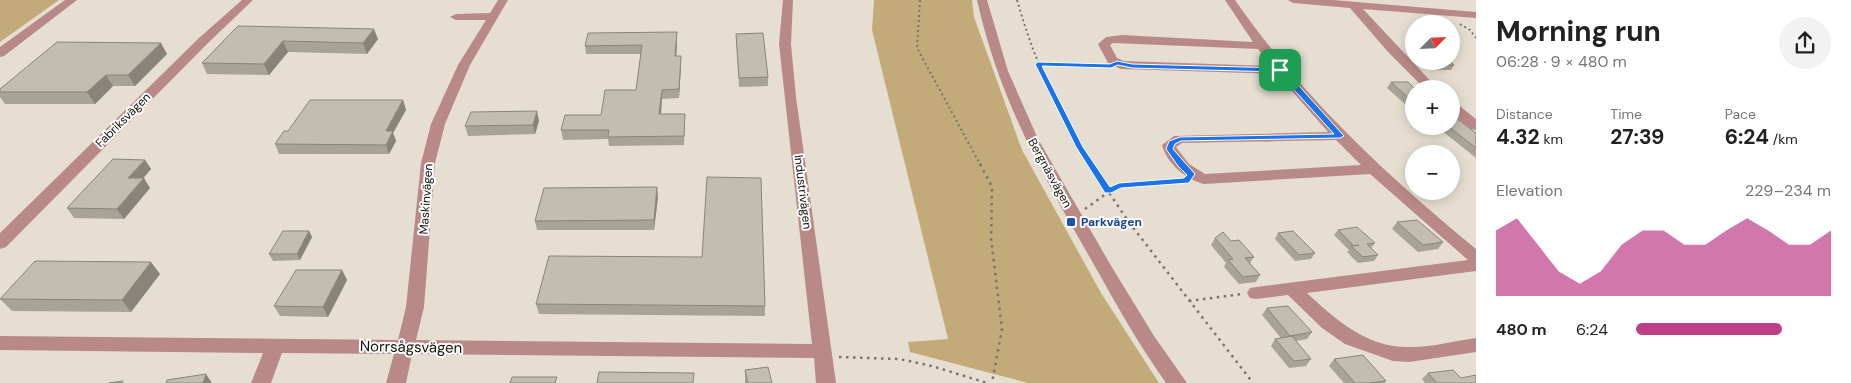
<!DOCTYPE html>
<meta charset="utf-8">
<style>
:root{--surface:#fff;--page:#f2f2f2;--text:#222;--muted:#767676;--accent:#bf3e88}
body{margin:0;font-family:"DM Sans",sans-serif;background:var(--page);color:var(--text);height:100vh;display:flex;flex-direction:column;font-size:19px;white-space:nowrap}
*{box-sizing:border-box;margin:0}
p{font-size:16px;color:var(--muted)}
.icon{flex:none;width:28px;height:28px;fill:none;stroke:currentColor;stroke-width:2;stroke-linecap:round;stroke-linejoin:round}
.map{position:relative;flex:1;overflow:hidden}
.details{display:flex;flex-direction:column;background:var(--surface);width:375px}
.details>*{flex:none}
.needle{width:32px;rotate:66deg}
.fabs{position:absolute;left:1405px;top:15px;display:grid;gap:10px}
.fabs a{display:grid;place-items:center;width:55px;height:55px;border-radius:50%;background:var(--surface);box-shadow:0 2px 12px #0003;font-size:25px}
.pin{position:absolute;display:grid;place-items:center;width:42px;height:42px;color:#fff;margin:-21px;border-radius:10px;box-shadow:0 2px 8px #0006}
.round{display:grid;place-items:center;flex:none;width:52px;height:52px;border-radius:26px;background:var(--page)}
.overview{display:flex;align-items:center;justify-content:space-between;height:85px;padding:0 20px}
h1{font-size:28px;font-weight:700;line-height:38px}
.metrics{display:grid;grid-template-columns:repeat(3,1fr);gap:8px;height:85px;padding:5px 20px}
.metrics div{display:grid;align-content:center}
.metrics b{font-size:21px;font-weight:700}
.metrics small{font-size:14px;font-weight:400}
.metrics p{font-size:14px}
.chart{height:140px;padding:10px 20px}
.chart p{display:flex;justify-content:space-between}
.chart svg{width:100%;height:90px;margin-top:5px;fill:var(--accent);opacity:.7}
ul{padding:0 20px;list-style:none;font-size:16px}
li{display:grid;grid-template-columns:80px 60px 1fr;align-items:center;height:38px}
li i{height:12px;border-radius:6px;background:var(--accent)}
main{display:flex;flex:1;min-height:0}
.map>svg:first-child{display:block}
</style>
<main>
<div class="map">
<svg width="1476" height="383" viewBox="0 0 1476 383">
<rect width="100%" height="100%" fill="#e6dfd1"/>
<g fill="#c2ab79">
<polygon points="0,0 59,0 0,42"/>
<polygon points="874,0 972,0 974,17 1022,150 1101,293 1159,383 1028,383 910,352 908,342 948,339 872,30"/>
</g>
<g fill="none" stroke-linecap="round" stroke-linejoin="round">
<g stroke="#79756c" stroke-width="2" stroke-dasharray="2 3" stroke-linecap="butt">
<polyline points="920,0 917,48 981,166"/>
<path d="M1017,0c17,60 41,113 74,166"/>
<polyline points="1460,24 1470,30 1476,38"/>
<polyline points="1038,64 1101,66"/>
</g>
<g stroke="#79756c" stroke-width="2.5" stroke-dasharray="2.5 4.5" stroke-linecap="butt">
<polyline points="980,164 992,187 991,238 1002,329 992,383"/>
<polyline points="1090,164 1128,221 1253,383"/>
<polyline points="1085,209 1117,186 1182,181"/>
<polyline points="1189,301 1242,294"/>
<polyline points="839,357 899,359 932,366 987,383"/>
</g>
<g fill="#b98987" fill-rule="evenodd">
<polygon points="65,0 77,0 4,56 0,57 0,47"/>
<polygon points="242,0 253,0 207,44 6,247 0,249 0,233 199,38"/>
<polygon points="498,0 508,0 470,65 445,124 435,163 424,307 416,340 812,344 779,44 783,0 793,0 791,44 796,97 836,383 816,383 814,358 412,354 406,383 386,383 394,354 282,353 271,383 251,383 263,353 0,350 0,336 398,340 406,307 421,163 431,124 458,65 486,20 456,20 450,17 456,14 490,13"/>
<path d="M977,0h10l21,71 30,68 72,125 44,72 33,47h-21c-27,-38 -50,-79 -73,-120 -50,-87 -94,-164 -116,-263z"/>
<path d="M1225,0h10c68,98 150,174 241,249v22l-169,22c28,26 59,54 100,54 22,1 47,-6 69,-9v14l-67,10 -16,-1 -48,-17 -23,-16 -34,-33 -32,4 -6,-1 -3,-5 3,-5 6,-1 212,-27 -98,-86 -166,10c-18,-5 -37,-20 -42,-39l12,-9 154,-4 -51,-58 -156,-5 -13,-6 -10,-19 8,-7 16,-2 131,7zM1113,43l145,6 13,17 -147,-5 -7,-3 -7,-13zM1336,140l25,25 -156,9 -16,-10 -13,-17 6,-4z"/>
<polygon points="1288,0 1333,0 1476,12 1476,18 1363,9 1438,89 1425,89 1389,53 1350,8 1293,3"/>
<polygon points="1451,102 1456,103 1476,119 1476,130 1471,129 1451,113"/>
</g>
</g>
<g fill="#a8a396">
<polygon points="238,26 378,39 367,54 288,52 269,75 207,74 202,63"/>
<polygon points="677,32 677,41 676,56 681,65 679,98 662,99 661,114 685,123 684,145 609,146 608,139 563,140 561,130 601,115 636,90 641,54 586,54 585,46"/>
<polygon points="736,34 768,77 768,86 739,87"/>
<polygon points="167,54 135,86 113,86 95,104 5,104 0,97 0,89"/>
<polygon points="1421,61 1450,61 1454,65 1451,70 1430,70"/>
<polygon points="1391,82 1414,89 1414,112 1387,88"/>
<polygon points="403,100 406,110 393,133 396,141 389,154 279,154 275,144 288,131"/>
<polygon points="539,121 535,134 468,136 465,126"/>
<polygon points="1436,126 1451,126 1476,133 1476,158"/>
<polygon points="145,160 151,169 143,178 150,188 124,219 74,218 67,208"/>
<polygon points="658,197 654,230 537,230 535,221"/>
<polygon points="1397,222 1443,242 1438,249 1418,252 1392,229"/>
<polygon points="1338,230 1375,243 1371,248 1378,255 1374,261 1358,263 1347,252 1349,250 1334,235"/>
<polygon points="309,231 312,237 300,260 273,261 269,254"/>
<polygon points="1278,233 1315,253 1311,259 1295,261 1275,239"/>
<polygon points="1215,238 1231,241 1254,257 1250,263 1260,275 1256,282 1239,284 1224,267 1226,263 1211,245"/>
<polygon points="342,270 347,280 328,317 280,316 274,306"/>
<polygon points="160,274 131,312 12,311 0,299"/>
<polygon points="536,304 765,306 765,316 539,314"/>
<polygon points="1267,308 1312,332 1307,339 1296,341 1311,359 1306,366 1289,368 1271,346 1275,339 1281,338 1262,315"/>
<polygon points="1334,359 1386,381 1384,383 1344,383 1329,366"/>
<polygon points="745,370 772,383 745,383"/>
<polygon points="1428,373 1461,378 1476,383 1425,383 1422,379"/>
</g>
<g fill="#88847a">
<polygon points="374,29 378,39 367,54 363,43"/>
<polygon points="677,32 677,41 676,65 675,56"/>
<polygon points="283,41 288,52 269,75 264,64"/>
<polygon points="161,43 167,54 135,86 128,75"/>
<polygon points="681,56 681,65 679,98 679,89"/>
<polygon points="106,75 113,86 95,104 87,92"/>
<polygon points="662,90 662,99 660,123 659,114"/>
<polygon points="403,100 406,110 393,133 396,141 389,154 386,145 386,131"/>
<polygon points="537,111 539,121 535,134 533,125"/>
<polygon points="145,160 151,169 135,188 128,178"/>
<polygon points="144,178 150,188 124,219 117,209"/>
<polygon points="657,187 658,197 654,230 654,220"/>
<polygon points="309,231 312,237 300,260 297,254"/>
<polygon points="151,262 160,274 131,312 122,300"/>
<polygon points="342,270 347,280 328,317 323,307"/>
<polygon points="206,374 212,383 203,383"/>
</g>
<g fill="#c3bdaf" stroke="#88847a">
<polygon points="238,26 374,29 363,43 283,41 264,64 202,63"/>
<polygon points="677,32 675,56 681,56 679,89 662,90 659,114 685,114 684,136 608,137 609,130 561,130 565,115 601,115 605,90 636,90 642,45 585,46 588,33"/>
<polygon points="763,33 768,77 739,78 736,34"/>
<polygon points="57,42 161,43 128,75 106,75 87,92 0,92 0,89"/>
<polygon points="1430,61 1450,61 1454,65 1433,65"/>
<polygon points="1391,82 1408,82 1415,89 1414,89 1414,103"/>
<polygon points="310,100 403,100 386,131 393,131 386,145 275,144 284,131 288,131"/>
<polygon points="537,111 533,125 465,126 471,112"/>
<polygon points="1451,114 1476,133 1476,148 1448,126 1451,126"/>
<polygon points="113,159 145,160 128,178 144,178 117,209 67,208"/>
<polygon points="707,177 761,178 765,306 536,304 549,256 702,257"/>
<polygon points="657,187 654,220 535,221 544,188"/>
<polygon points="1417,220 1443,242 1423,245 1397,222"/>
<polygon points="1357,227 1375,243 1367,244 1378,255 1363,257 1351,246 1359,245 1354,246 1338,230"/>
<polygon points="283,231 309,231 297,254 269,254"/>
<polygon points="1293,231 1315,253 1299,255 1278,233"/>
<polygon points="1223,232 1231,241 1239,240 1254,257 1245,258 1260,275 1243,277 1228,260 1233,259 1215,238"/>
<polygon points="35,261 151,262 122,300 0,299"/>
<polygon points="296,270 342,270 323,307 274,306"/>
<polygon points="1288,306 1312,332 1290,336 1267,308"/>
<polygon points="1292,336 1311,359 1294,361 1275,339"/>
<polygon points="1363,355 1386,381 1369,383 1355,383 1334,359"/>
<polygon points="768,367 772,383 748,383 745,370"/>
<polygon points="1453,370 1461,378 1476,375 1476,383 1437,383 1428,373"/>
<polygon points="599,372 694,373 693,383 597,383"/>
<polygon points="206,374 203,383 166,383 167,380"/>
<polygon points="512,377 557,377 555,383 510,383"/>
<polygon points="123,381 122,383 109,383"/>
</g>
<path fill="#1a73e8" stroke="#fff" fill-rule="evenodd" d="M1117,61l15,3 151,4 61,68 -4,2 -159,3 -6,3 -2,5 22,25 -6,9 -68,5 -10,5h-6l-29,-46 -41,-83 3,-2 72,2zM1118,65l14,3 146,4 56,62 -154,3 -11,4 -3,8 12,17 9,9 -3,3 -65,5 -9,4 -27,-40 -41,-81 69,2z"/>
<rect fill="#1a4fb4" stroke="#fff" stroke-width="2" x="1066" y="217" width="10" height="10" rx="2.5"/>
<g text-anchor="middle" stroke-width="4" stroke-linejoin="round" paint-order="stroke">
<g font-size="12" fill="#15130e" stroke="#fff">
<text transform="translate(123 120) rotate(-45)" y="4">Fabriksvägen</text>
<text transform="translate(1050 173) rotate(61)" y="4">Bergnäsvägen</text>
<text transform="translate(803 192) rotate(83)" y="4">Industrivägen</text>
<text transform="translate(426 199) rotate(-86)" y="4">Maskinvägen</text>
</g>
<g font-size="12" font-weight="bold" fill="#164399" stroke="#fff" text-anchor="start">
<text x="1081" y="226">Parkvägen</text>
</g>
<g font-size="15" fill="#15130e" stroke="#fff">
<text transform="translate(411 347) rotate(1)" y="5">Norrsågsvägen</text>
</g>
</g>
</svg>
<div class="fabs">
<a><svg class="needle" viewBox="-14 -14 28 28"><path d="M0-13l5 13h-10z" fill="#e53935"/><path d="M0 13l5-13h-10z" fill="#767676"/></svg></a>
<a>+</a>
<a>−</a>
</div>
<div class="pin" style="left:1280px;top:70px;background:#1e9e55"><svg class="icon" aria-label="arrive" viewBox="0 0 24 24"><path d="M6 21V4h12l-3 4 3 4H6"/></svg></div>
</div>
<section class="details">
<div class="overview"><div><h1>Morning run</h1><p>06:28 · 9 × 480 m</p></div><a class="round"><svg class="icon" aria-label="share" viewBox="0 0 24 24"><path d="M12 15V3M7 8l5-5 5 5M5 13v7h14v-7"/></svg></a></div>
<div class="metrics">
<div><p>Distance</p><b>4.32<small> km</small></b></div>
<div><p>Time</p><b>27:39</b></div>
<div><p>Pace</p><b>6:24<small> /km</small></b></div>
</div>
<div class="chart"><p><span>Elevation</span>229–234 m</p>
<svg viewBox="0 0 160 44" preserveAspectRatio="none"><path d="M0 44V12L10 6L20 19L30 32L40 38L50 32L60 19L70 12L80 12L90 19L100 19L110 12L120 6L130 12L140 19L150 19L160 12V44z"/></svg>
</div>
<ul>
<li><b>480 m</b>6:24<i style="width:75%"></i></li>
</ul>
</section>
</main>
